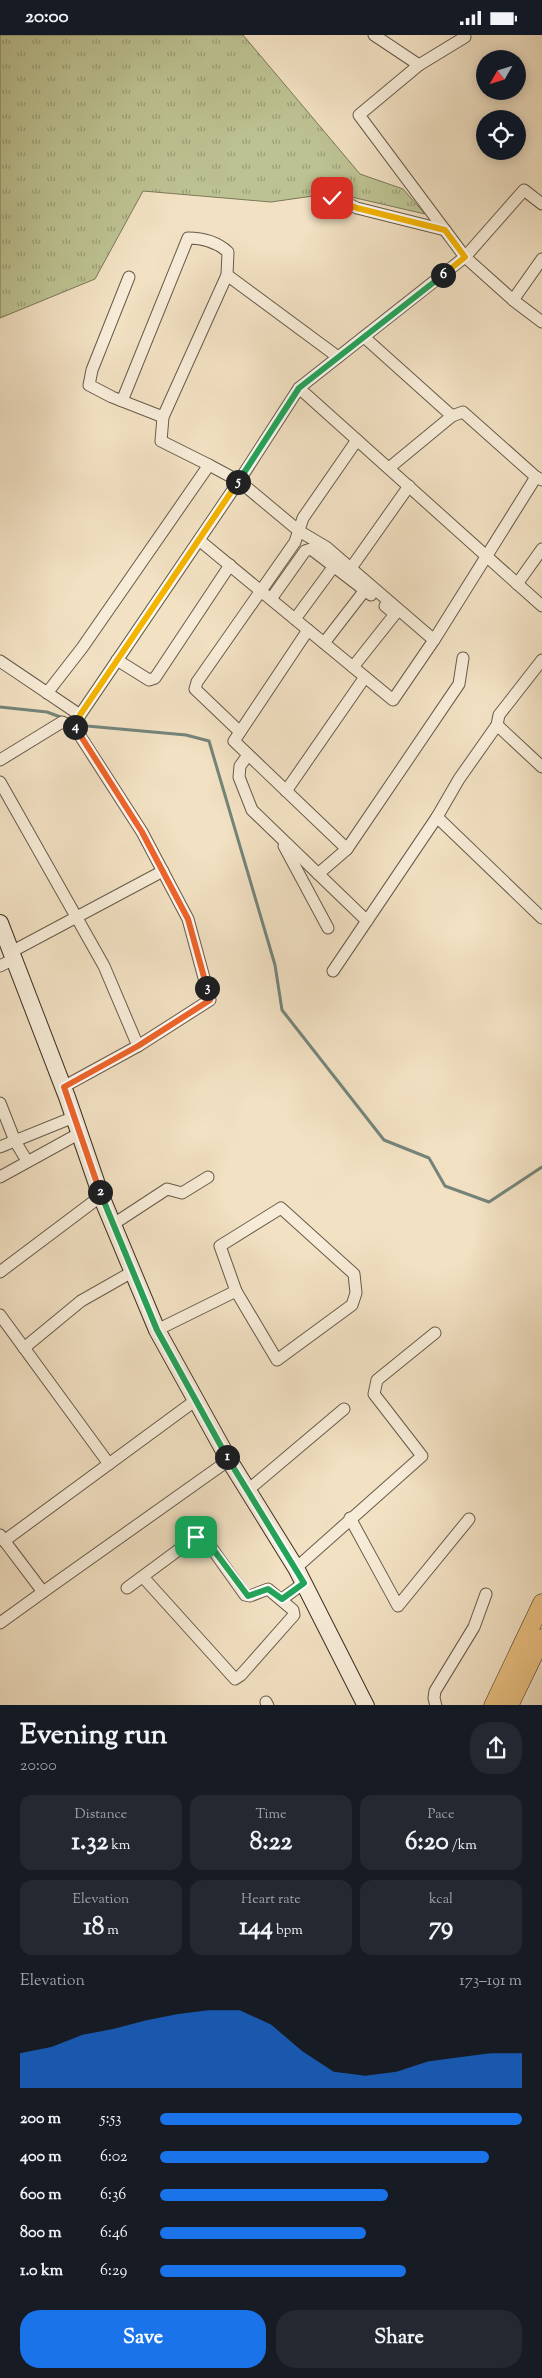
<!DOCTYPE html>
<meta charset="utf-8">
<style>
:root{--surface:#171b24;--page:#242831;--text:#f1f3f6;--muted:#9ea1a6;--accent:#1a73e8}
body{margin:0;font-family:"Sorts Mill Goudy",serif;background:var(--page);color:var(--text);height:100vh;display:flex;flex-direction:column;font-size:19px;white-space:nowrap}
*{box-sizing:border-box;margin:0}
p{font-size:16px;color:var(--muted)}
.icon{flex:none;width:28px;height:28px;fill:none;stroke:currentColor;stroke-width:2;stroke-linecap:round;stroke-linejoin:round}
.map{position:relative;height:1670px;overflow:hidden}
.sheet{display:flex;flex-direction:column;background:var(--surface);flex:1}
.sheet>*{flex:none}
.needle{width:32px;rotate:231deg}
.buttons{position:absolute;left:476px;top:15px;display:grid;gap:10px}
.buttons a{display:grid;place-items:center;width:50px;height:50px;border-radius:50%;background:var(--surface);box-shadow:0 2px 12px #0003;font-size:25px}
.pin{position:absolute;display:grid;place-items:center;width:42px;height:42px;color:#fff;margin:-21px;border-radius:10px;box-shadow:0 2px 8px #0006}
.km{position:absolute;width:25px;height:25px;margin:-12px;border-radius:50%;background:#222;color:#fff;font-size:14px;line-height:25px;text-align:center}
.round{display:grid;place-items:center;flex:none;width:52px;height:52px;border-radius:20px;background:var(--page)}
.summary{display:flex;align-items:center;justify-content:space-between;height:85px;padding:0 20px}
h1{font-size:28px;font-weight:800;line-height:38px}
.figures{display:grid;grid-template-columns:repeat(3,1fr);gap:8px;height:85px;padding:5px 20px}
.figures div{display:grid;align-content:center;border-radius:12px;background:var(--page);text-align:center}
.figures b{font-size:25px;font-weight:800}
.figures small{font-size:14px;font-weight:400}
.figures p{font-size:14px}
.chart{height:140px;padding:10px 20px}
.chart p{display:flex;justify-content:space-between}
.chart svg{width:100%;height:90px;margin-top:5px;fill:var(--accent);opacity:.7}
.primary-button{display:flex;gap:10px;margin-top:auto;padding:10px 20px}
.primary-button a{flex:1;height:58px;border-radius:20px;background:var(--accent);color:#fff;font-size:20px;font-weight:800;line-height:58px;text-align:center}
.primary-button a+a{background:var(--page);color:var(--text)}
ul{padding:0 20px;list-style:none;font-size:16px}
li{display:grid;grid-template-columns:80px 60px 1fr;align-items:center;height:38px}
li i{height:12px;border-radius:6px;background:var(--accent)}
.status{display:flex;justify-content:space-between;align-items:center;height:35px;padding:0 25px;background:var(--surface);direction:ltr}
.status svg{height:14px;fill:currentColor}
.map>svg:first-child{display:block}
</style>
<div class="status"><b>20:00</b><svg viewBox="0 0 49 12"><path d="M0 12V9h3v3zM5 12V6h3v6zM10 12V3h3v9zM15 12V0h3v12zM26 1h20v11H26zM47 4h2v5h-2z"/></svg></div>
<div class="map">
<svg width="542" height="1671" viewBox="0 0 542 1671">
<defs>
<pattern id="grass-tufts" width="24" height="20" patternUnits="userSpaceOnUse" patternTransform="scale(1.25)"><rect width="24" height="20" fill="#bdc292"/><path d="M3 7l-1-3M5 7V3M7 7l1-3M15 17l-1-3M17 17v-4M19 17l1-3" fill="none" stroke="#9b9e77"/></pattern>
</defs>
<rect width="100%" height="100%" fill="#f2e1c3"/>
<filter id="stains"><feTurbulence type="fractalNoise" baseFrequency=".004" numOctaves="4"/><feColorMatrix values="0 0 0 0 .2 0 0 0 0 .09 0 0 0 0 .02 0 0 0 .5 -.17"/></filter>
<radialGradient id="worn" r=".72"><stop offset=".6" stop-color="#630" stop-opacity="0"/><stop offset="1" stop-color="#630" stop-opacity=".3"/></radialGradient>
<polygon fill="url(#grass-tufts)" stroke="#7b785a" points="0,0 243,0 360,139 403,154 425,179 334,158 271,167 143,156 95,244 0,283"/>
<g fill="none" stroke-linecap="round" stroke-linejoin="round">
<g stroke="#74847a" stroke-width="3">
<polyline points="0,672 47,677 63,683"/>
<polyline points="78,688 87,691 186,700 209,706 275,930 282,975 384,1105 429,1123 445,1151 489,1167 542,1132"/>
</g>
<g stroke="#675b4a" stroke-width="13">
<g id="minor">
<polyline points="374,0 419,30 359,80 465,222 513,265 542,287"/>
<polyline points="419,30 465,2"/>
<polyline points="327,165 338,164 357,173 445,195"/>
<polyline points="227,240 338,322"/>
<polyline points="129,242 92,335 89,350 112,362 163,382"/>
<polyline points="513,265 542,224"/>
<polyline points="364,302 452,381 389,433"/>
<polyline points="299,353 542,571"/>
<path d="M122,366l66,-163c14,0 29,4 40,14l-1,23 -64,142 -2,24 48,24"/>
<polyline points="452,381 463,377 536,442 542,445"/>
<polyline points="199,505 393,665 434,605 326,512 299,496 239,446 299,353 465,222 524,155 542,169"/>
<polyline points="351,533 409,451"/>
<polyline points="517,549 542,514"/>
<polyline points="271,564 305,516 311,514 371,560"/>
<polyline points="295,584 334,531"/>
<polyline points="308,595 234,706 347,814"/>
<polyline points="434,605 536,442"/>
<polyline points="324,608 365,555"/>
<polyline points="117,625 149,645 155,643 230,530"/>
<polyline points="0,626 80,680 75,693 62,687 0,725"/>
<polyline points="353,632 395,579 385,571"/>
<polyline points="47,658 82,613 209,430 239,446 80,680"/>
<polyline points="497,690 542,732"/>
<polyline points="240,697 195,654 197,647 295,507 303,483 357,405"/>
<polyline points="248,720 240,731 239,742 252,775 367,886"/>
<polyline points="0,747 104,931 138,1011"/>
<polyline points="286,756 365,642"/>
<polyline points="437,782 459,744 497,690 499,680 542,625"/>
<polyline points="284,811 328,893"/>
<polyline points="318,839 347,814 459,649 463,623"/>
<polyline points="11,917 163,836"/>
<polyline points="0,931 14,924"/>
<polyline points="333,936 437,782 542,883"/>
<polyline points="63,1052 138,1011 210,965 188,884 142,797 75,693"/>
<polyline points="0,1068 15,1106 27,1126"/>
<polyline points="0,1112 74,1082"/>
<polyline points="0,1142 80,1098"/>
<polygon points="281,1173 354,1239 356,1258 352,1270 277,1325 236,1256 220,1211"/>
<polyline points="112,1190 167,1154 182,1158 208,1142"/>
<polyline points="0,1237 101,1161"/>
<polyline points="0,1280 109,1429"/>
<polyline points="157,1295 236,1256"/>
<polyline points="24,1313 81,1266 132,1237"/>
<polyline points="248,1455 344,1374"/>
<polyline points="350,1483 398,1571 469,1484"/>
<polyline points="0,1500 43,1557 229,1425"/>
<polyline points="4,1506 196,1365"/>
<polyline points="296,1533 422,1421 374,1359 377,1345 435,1298"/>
<polyline points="127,1553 196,1502 200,1501 208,1508 245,1560 250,1561 268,1554 293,1575 294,1580 241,1640 235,1644 143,1542"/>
<polyline points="282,1564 304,1548"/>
<polyline points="0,1588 43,1557"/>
<polyline points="266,1667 268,1671"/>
<polyline points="436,1671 434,1663 435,1656 474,1592 486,1559"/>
</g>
</g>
<g stroke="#392e21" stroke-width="18">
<polyline id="secondary" points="0,888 67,1062 101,1161 157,1295 229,1425 296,1533 366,1671"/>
</g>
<g stroke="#392e21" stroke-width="19">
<g id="primary">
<polyline points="493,1671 542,1568"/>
<polyline points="509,1671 542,1603"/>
</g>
</g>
<use href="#minor" stroke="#f7ecd8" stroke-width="11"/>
<use href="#secondary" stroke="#f7ecd8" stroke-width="16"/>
<use href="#primary" stroke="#e9c082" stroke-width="18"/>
</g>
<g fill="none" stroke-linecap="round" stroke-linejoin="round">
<g stroke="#fff" stroke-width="10">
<polyline id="split-1" points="196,1502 204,1502 248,1561 268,1554 282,1564 304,1548 227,1422"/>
</g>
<g stroke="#fff" stroke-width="10">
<polyline id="split-2" points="100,1157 157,1295 227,1422"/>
</g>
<g stroke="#fff" stroke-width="10">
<polyline id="split-3" points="100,1157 64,1052 138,1011 210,965 207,953"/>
</g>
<g stroke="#fff" stroke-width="10">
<polyline id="split-4" points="75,692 142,797 188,884 207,953"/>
</g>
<g stroke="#fff" stroke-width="10">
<polyline id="split-5" points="75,692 80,680 238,447"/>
</g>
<g stroke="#fff" stroke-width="10">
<polyline id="split-6" points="238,447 299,353 443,240"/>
</g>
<g stroke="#fff" stroke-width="10">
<polyline id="split-7" points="332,163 357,173 445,195 465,222 443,240"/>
</g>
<use href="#split-1" stroke="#22a559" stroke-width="6"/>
<use href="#split-2" stroke="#22a559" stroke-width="6"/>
<use href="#split-3" stroke="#f0652b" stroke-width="6"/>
<use href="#split-4" stroke="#f0652b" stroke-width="6"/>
<use href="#split-5" stroke="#f5b400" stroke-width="6"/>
<use href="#split-6" stroke="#22a559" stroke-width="6"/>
<use href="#split-7" stroke="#f5b400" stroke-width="6"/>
</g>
<rect width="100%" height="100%" filter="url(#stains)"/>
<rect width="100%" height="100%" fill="url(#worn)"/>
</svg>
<div class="buttons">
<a><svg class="needle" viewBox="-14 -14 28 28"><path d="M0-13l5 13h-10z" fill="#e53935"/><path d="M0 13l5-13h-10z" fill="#9ea1a6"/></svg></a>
<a><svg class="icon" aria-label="locate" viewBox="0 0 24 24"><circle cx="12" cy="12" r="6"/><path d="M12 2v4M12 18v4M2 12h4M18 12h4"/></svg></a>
</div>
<div class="pin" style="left:196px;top:1502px;background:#1e9e55"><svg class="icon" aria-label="arrive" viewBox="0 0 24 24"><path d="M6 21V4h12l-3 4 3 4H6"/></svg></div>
<div class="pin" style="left:332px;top:163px;background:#d93025"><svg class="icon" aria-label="check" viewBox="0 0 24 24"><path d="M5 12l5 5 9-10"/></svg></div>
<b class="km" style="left:227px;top:1422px">1</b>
<b class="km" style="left:100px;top:1157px">2</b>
<b class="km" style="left:207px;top:953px">3</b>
<b class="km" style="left:75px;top:692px">4</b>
<b class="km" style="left:238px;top:447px">5</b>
<b class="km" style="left:443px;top:240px">6</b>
</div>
<section class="sheet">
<div class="summary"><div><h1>Evening run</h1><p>20:00</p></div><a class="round"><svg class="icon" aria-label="share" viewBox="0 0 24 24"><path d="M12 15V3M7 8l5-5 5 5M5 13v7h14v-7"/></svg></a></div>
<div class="figures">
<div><p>Distance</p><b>1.32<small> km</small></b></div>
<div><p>Time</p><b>8:22</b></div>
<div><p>Pace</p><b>6:20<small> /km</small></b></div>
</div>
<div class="figures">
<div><p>Elevation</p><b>18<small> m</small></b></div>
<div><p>Heart rate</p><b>144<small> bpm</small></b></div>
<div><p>kcal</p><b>79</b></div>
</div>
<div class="chart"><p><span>Elevation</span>173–191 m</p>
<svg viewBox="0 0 160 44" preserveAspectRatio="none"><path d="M0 44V27L10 24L20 18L30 15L40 11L50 8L60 6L70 6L80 13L90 26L100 36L110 38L120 36L130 31L140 29L150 27L160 27V44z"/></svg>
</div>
<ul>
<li><b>200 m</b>5:53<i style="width:100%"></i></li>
<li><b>400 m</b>6:02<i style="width:91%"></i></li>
<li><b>600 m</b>6:36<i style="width:63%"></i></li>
<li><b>800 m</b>6:46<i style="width:57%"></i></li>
<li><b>1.0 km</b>6:29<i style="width:68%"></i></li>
</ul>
<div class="primary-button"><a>Save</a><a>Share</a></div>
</section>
